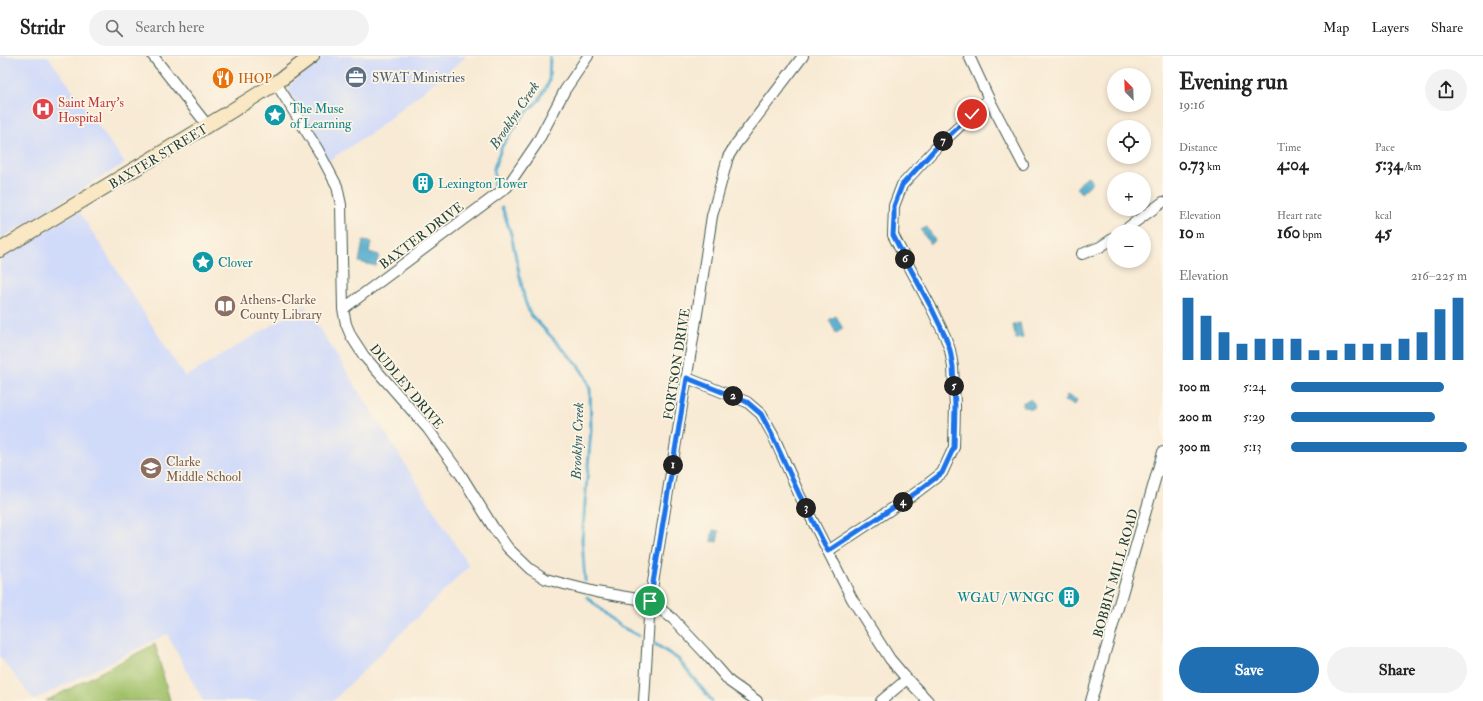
<!DOCTYPE html>
<meta charset="utf-8">
<style>
:root{--surface:#fff;--page:#f2f2f2;--text:#222;--muted:#767676;--line:#e0e0e0;--accent:#1f6fb2}
body{margin:0;font-family:"IM FELL Double Pica",serif;background:var(--page);color:var(--text);height:100vh;display:flex;flex-direction:column;font-size:15px;white-space:nowrap}
*{box-sizing:border-box;margin:0}
p{font-size:13px;color:var(--muted)}
.icon{flex:none;width:22px;height:22px;fill:none;stroke:currentColor;stroke-width:2;stroke-linecap:round;stroke-linejoin:round}
.map{position:relative;flex:1;overflow:hidden}
.panel{display:flex;flex-direction:column;background:var(--surface);width:320px}
.panel>*{flex:none}
.needle{width:26px;rotate:337deg}
.tools{position:absolute;left:1107px;top:12px;display:grid;gap:8px}
.tools a{display:grid;place-items:center;width:44px;height:44px;border-radius:50%;background:var(--surface);box-shadow:0 2px 6px #0003;font-size:20px}
.pin{position:absolute;display:grid;place-items:center;width:34px;height:34px;color:#fff;margin:-17px;border:2px solid #fff;border-radius:50%;box-shadow:0 1px 4px #0007}
.km{position:absolute;width:20px;height:20px;margin:-10px;border-radius:50%;background:#222;color:#fff;font-size:11px;line-height:20px;text-align:center}
.round{display:grid;place-items:center;flex:none;width:42px;height:42px;border-radius:21px;background:var(--page)}
.overview{display:flex;align-items:center;justify-content:space-between;height:68px;padding:0 16px}
h1{font-size:22px;font-weight:700;line-height:30px}
.figures{display:grid;grid-template-columns:repeat(3,1fr);gap:6px;height:68px;padding:4px 16px}
.figures div{display:grid;align-content:center}
.figures b{font-size:17px;font-weight:700}
.figures small{font-size:11px;font-weight:400}
.figures p{font-size:11px}
.chart{height:112px;padding:8px 16px}
.chart p{display:flex;justify-content:space-between}
.chart svg{width:100%;height:72px;margin-top:4px;stroke:var(--accent);stroke-width:6}
.action{display:flex;gap:8px;margin-top:auto;padding:8px 16px}
.action a{flex:1;height:46px;border-radius:24px;background:var(--accent);color:#fff;font-size:16px;font-weight:700;line-height:46px;text-align:center}
.action a+a{background:var(--page);color:var(--text)}
ul{padding:0 16px;list-style:none;font-size:13px}
li{display:grid;grid-template-columns:64px 48px 1fr;align-items:center;height:30px}
li i{height:10px;border-radius:5px;background:var(--accent)}
header{display:flex;align-items:center;gap:24px;box-sizing:border-box;height:56px;padding:0 20px;background:var(--surface);border-bottom:1px solid var(--line)}
header strong{font-size:19px}
nav{display:flex;gap:22px;margin-inline-start:auto;font-size:14px}
.search{width:280px;height:36px;background:var(--page);display:flex;align-items:center;gap:10px;box-sizing:border-box;padding:0 14px;border-radius:22px;color:var(--muted);font-size:15px}
main{display:flex;flex:1;min-height:0}
.map>svg:first-child{display:block}
</style>
<header>
<strong>Stridr</strong>
<div class="search"><svg class="icon" aria-label="search" viewBox="0 0 24 24"><circle cx="10" cy="10" r="6"/><path d="M15 15l6 6"/></svg>Search here</div>
<nav><a>Map</a><a>Layers</a><a>Share</a></nav>
</header>
<main>
<div class="map">
<svg width="1163" height="645" viewBox="0 0 1163 645">
<rect width="100%" height="100%" fill="#fcf5e5"/>
<filter id="ink" filterUnits="userSpaceOnUse"><feTurbulence type="fractalNoise" baseFrequency=".025" numOctaves="2"/><feDisplacementMap in="SourceGraphic" scale="8" xChannelSelector="R" yChannelSelector="G"/><feConvolveMatrix kernelMatrix="1 2 1 2 8 2 1 2 1" color-interpolation-filters="sRGB"/></filter>
<filter id="wash" filterUnits="userSpaceOnUse"><feTurbulence type="fractalNoise" baseFrequency=".012" numOctaves="4" result="noise"/><feDisplacementMap in="SourceGraphic" scale="16" xChannelSelector="R" yChannelSelector="G"/><feGaussianBlur stdDeviation="0.9" result="paint"/><feColorMatrix in="noise" values="0 0 0 0 0 0 0 0 0 0 0 0 0 0 0 0 0 1.4 0 .05"/><feComposite in="paint" operator="in"/></filter>
<g filter="url(#wash)">
<rect width="100%" height="100%" fill="#f8ead4"/>
<g fill="#d0daf9">
<polygon points="0,0 48,0 125,107 0,183"/>
<polygon points="326,0 467,0 370,78 329,104 289,36 290,29 294,25"/>
<polygon points="79,155 185,321 305,249 469,510 333,645 203,645 167,578 34,644 0,601 0,202"/>
</g>
<polygon fill="#a1c169" stroke="#607f4e" points="155,588 170,645 46,645 151,590"/>
<g fill="#50aacd" stroke="#387480">
<polygon points="1087,120 1093,126 1081,137 1076,132"/>
<polygon points="927,171 935,185 930,188 921,174"/>
<polygon points="363,185 371,186 369,196 379,199 376,210 359,206"/>
<polygon points="836,260 843,273 836,277 829,264"/>
<polygon points="1020,267 1023,282 1016,283 1013,269"/>
<polygon points="1067,339 1077,344 1075,349 1064,345"/>
<polygon points="1030,343 1034,347 1035,351 1031,353 1023,350 1023,346 1028,345"/>
<polygon points="713,474 719,475 717,486 711,485"/>
</g>
<g fill="none" stroke-linecap="round" stroke-linejoin="round">
<g stroke="#50aacd" stroke-width="3">
<polyline points="494,129 494,112 502,90 523,60 539,44 549,26 550,0"/>
<polyline points="502,151 511,178 525,245 530,258 577,308 585,320 590,333 591,374 582,484 585,525"/>
<polyline points="587,541 618,569 639,580"/>
<polyline points="655,588 678,603 712,645"/>
</g>
</g>
</g>
<g filter="url(#ink)">
<g fill="none" stroke-linecap="round" stroke-linejoin="round">
<g stroke="#40574c" stroke-width="12">
<g id="street">
<polyline points="153,0 208,70"/>
<polyline points="969,0 989,43 1024,110"/>
<polyline points="276,27 318,94 337,130 341,149 343,253 346,268 351,280 364,300 428,373 461,419 493,471 508,492 530,513 546,523 564,528 596,536 650,545 673,563 705,597 730,626 757,645"/>
<polyline points="1123,175 1163,146"/>
<polyline points="1082,198 1100,191 1114,182"/>
<polyline points="343,253 507,131 537,87 565,34 588,0"/>
<polyline points="687,322 747,346 761,358 773,379 799,438 852,543 890,603 907,623 928,645"/>
<polyline points="828,495 917,436 942,417 954,391 955,350 953,311 950,294 945,280 932,253 910,212 893,179 894,150 902,129 935,93 989,43"/>
<polyline points="644,645 650,545 697,258 712,160 728,101 736,88 803,0"/>
<polyline points="881,645 907,623"/>
<polyline points="1091,645 1163,396"/>
</g>
</g>
<g stroke="#40574c" stroke-width="16">
<polyline id="secondary" points="0,194 228,57 276,27 312,0"/>
</g>
<use href="#street" stroke="#fff" stroke-width="10"/>
<use href="#secondary" stroke="#fae7c3" stroke-width="14"/>
</g>
</g>
<g fill="none" stroke-linecap="round" stroke-linejoin="round" filter="url(#ink)">
<g stroke="#fff" stroke-width="8">
<polyline id="route" points="650,545 687,322 747,346 761,358 772,379 799,438 828,495 917,436 942,417 954,391 955,350 953,311 950,294 945,280 932,253 910,212 893,179 894,162 894,150 902,129 935,93 972,58"/>
</g>
<use href="#route" stroke="#1a73e8" stroke-width="5"/>
</g>
<defs>
<g id="office-disc" transform="scale(1.15)"><circle r="9.5" fill="#5c6f8a" stroke="#fcf5e5"/><path d="M-6-3h4V-5.5h4V-3h4V5H-6ZM-1-4.5V-3h2v-1.5ZM-6 0V1H6V0Z" fill="#fff"/></g>
<g id="restaurant-disc" transform="scale(1.15)"><circle r="9.5" fill="#e8710a" stroke="#fcf5e5"/><path d="M-5-6h1v4h1v-4h1v4h1v-4h1v5L-1.5 .5V6h-2V.5L-5-1ZM5-6V6H3V1.5H1.5Q1.5-4 5-6Z" fill="#fff"/></g>
<g id="hospital-disc" transform="scale(1.15)"><circle r="9.5" fill="#e0444e" stroke="#fcf5e5"/><path d="M-5-5h3v3.5h4V-5h3V5h-3V1.5h-4V5h-3Z" fill="#fff"/></g>
<g id="sight-disc" transform="scale(1.15)"><circle r="9.5" fill="#0f9aa8" stroke="#fcf5e5"/><path d="M0-6L1.8-2.2L6-1.7L2.9 1.2L3.7 5.4L0 3.3L-3.7 5.4L-2.9 1.2L-6-1.7L-1.8-2.2Z" fill="#fff"/></g>
<g id="building-disc" transform="scale(1.15)"><circle r="9.5" fill="#0f9aa8" stroke="#fcf5e5"/><path d="M-4-6H4V6H1V3H-1V6H-4ZM-2.5-4.3h1.7v1.8h-1.7ZM.8-4.3h1.7v1.8H.8ZM-2.5-1h1.7V.8h-1.7ZM.8-1h1.7V.8H.8Z" fill="#fff"/></g>
<g id="library-disc" transform="scale(1.15)"><circle r="9.5" fill="#8d6e63" stroke="#fcf5e5"/><path d="M-6-4Q-3-5.5-.7-3.5V5Q-3 3-6 4ZM6-4Q3-5.5 .7-3.5V5Q3 3 6 4Z" fill="#fff"/></g>
<g id="school-disc" transform="scale(1.15)"><circle r="9.5" fill="#8d6e63" stroke="#fcf5e5"/><path d="M0-5L7-2L0 1L-7-2ZM-4 1L0 2.5L4 1V4Q0 6-4 4Z" fill="#fff"/></g>
</defs>
<g fill-rule="evenodd">
<use href="#office-disc" x="356" y="21"/>
<use href="#restaurant-disc" x="223" y="22"/>
<use href="#hospital-disc" x="43" y="53"/>
<use href="#sight-disc" x="275" y="59"/>
<use href="#building-disc" x="423" y="127"/>
<use href="#sight-disc" x="203" y="206"/>
<use href="#library-disc" x="225" y="250"/>
<use href="#school-disc" x="151" y="412"/>
<use href="#building-disc" x="1069" y="541"/>
</g>
<g text-anchor="middle" stroke-width="3.5" stroke-linejoin="round" paint-order="stroke">
<g font-size="13" fill="#4e5e75" stroke="#fcf5e5" text-anchor="start">
<text x="372" y="26">SWAT Ministries</text>
</g>
<g font-size="13" fill="#c56008" stroke="#fcf5e5" text-anchor="start">
<text x="238" y="27">IHOP</text>
</g>
<g font-size="13" fill="#be3a42" stroke="#fcf5e5" text-anchor="start">
<text x="58" y="51">Saint Mary's<tspan x="58" dy="15">Hospital</tspan></text>
</g>
<g font-size="13" fill="#0d838f" stroke="#fcf5e5" text-anchor="start">
<text x="290" y="57">The Muse<tspan x="290" dy="15">of Learning</tspan></text>
<text x="438" y="132">Lexington Tower</text>
<text x="218" y="211">Clover</text>
<text x="1054" y="546" text-anchor="end">WGAU / WNGC</text>
</g>
<g font-size="13" fill="#1f3d34" stroke="#fcf5e5">
<text transform="translate(158 100) rotate(-31)" y="5">BAXTER STREET</text>
<text transform="translate(421 179) rotate(-37)" y="5">BAXTER DRIVE</text>
<text transform="translate(676 308) rotate(-81)" y="5">FORTSON DRIVE</text>
<text transform="translate(407 330) rotate(50)" y="5">DUDLEY DRIVE</text>
<text transform="translate(1115 517) rotate(-74)" y="5">BOBBIN MILL ROAD</text>
</g>
<g font-size="13" fill="#785e54" stroke="#fcf5e5" text-anchor="start">
<text x="240" y="248">Athens-Clarke<tspan x="240" dy="15">County Library</tspan></text>
<text x="166" y="410">Clarke<tspan x="166" dy="15">Middle School</tspan></text>
</g>
<g font-size="14" font-style="italic" fill="#2e5e62" stroke="#fcf5e5">
<text transform="translate(514 59) rotate(-56)" y="5">Brooklyn Creek</text>
<text transform="translate(577 385) rotate(-88)" y="5">Brooklyn Creek</text>
</g>
</g>
</svg>
<div class="tools">
<a><svg class="needle" viewBox="-14 -14 28 28"><path d="M0-13l5 13h-10z" fill="#e53935"/><path d="M0 13l5-13h-10z" fill="#767676"/></svg></a>
<a><svg class="icon" aria-label="locate" viewBox="0 0 24 24"><circle cx="12" cy="12" r="6"/><path d="M12 2v4M12 18v4M2 12h4M18 12h4"/></svg></a>
<a>+</a>
<a>−</a>
</div>
<div class="pin" style="left:650px;top:545px;background:#1e9e55"><svg class="icon" aria-label="arrive" viewBox="0 0 24 24"><path d="M6 21V4h12l-3 4 3 4H6"/></svg></div>
<div class="pin" style="left:972px;top:58px;background:#d93025"><svg class="icon" aria-label="check" viewBox="0 0 24 24"><path d="M5 12l5 5 9-10"/></svg></div>
<b class="km" style="left:673px;top:409px">1</b>
<b class="km" style="left:733px;top:340px">2</b>
<b class="km" style="left:806px;top:452px">3</b>
<b class="km" style="left:903px;top:446px">4</b>
<b class="km" style="left:954px;top:330px">5</b>
<b class="km" style="left:905px;top:203px">6</b>
<b class="km" style="left:943px;top:85px">7</b>
</div>
<section class="panel">
<div class="overview"><div><h1>Evening run</h1><p>19:16</p></div><a class="round"><svg class="icon" aria-label="share" viewBox="0 0 24 24"><path d="M12 15V3M7 8l5-5 5 5M5 13v7h14v-7"/></svg></a></div>
<div class="figures">
<div><p>Distance</p><b>0.73<small> km</small></b></div>
<div><p>Time</p><b>4:04</b></div>
<div><p>Pace</p><b>5:34<small> /km</small></b></div>
</div>
<div class="figures">
<div><p>Elevation</p><b>10<small> m</small></b></div>
<div><p>Heart rate</p><b>160<small> bpm</small></b></div>
<div><p>kcal</p><b>45</b></div>
</div>
<div class="chart"><p><span>Elevation</span>216–225 m</p>
<svg viewBox="0 0 160 44" preserveAspectRatio="none"><path d="M5 44V6M15 44V17M25 44V27M35 44V34M45 44V31M55 44V31M65 44V31M75 44V38M85 44V38M95 44V34M105 44V34M115 44V34M125 44V31M135 44V27M145 44V13M155 44V6"/></svg>
</div>
<ul>
<li><b>100 m</b>5:24<i style="width:87%"></i></li>
<li><b>200 m</b>5:29<i style="width:82%"></i></li>
<li><b>300 m</b>5:13<i style="width:100%"></i></li>
</ul>
<div class="action"><a>Save</a><a>Share</a></div>
</section>
</main>
